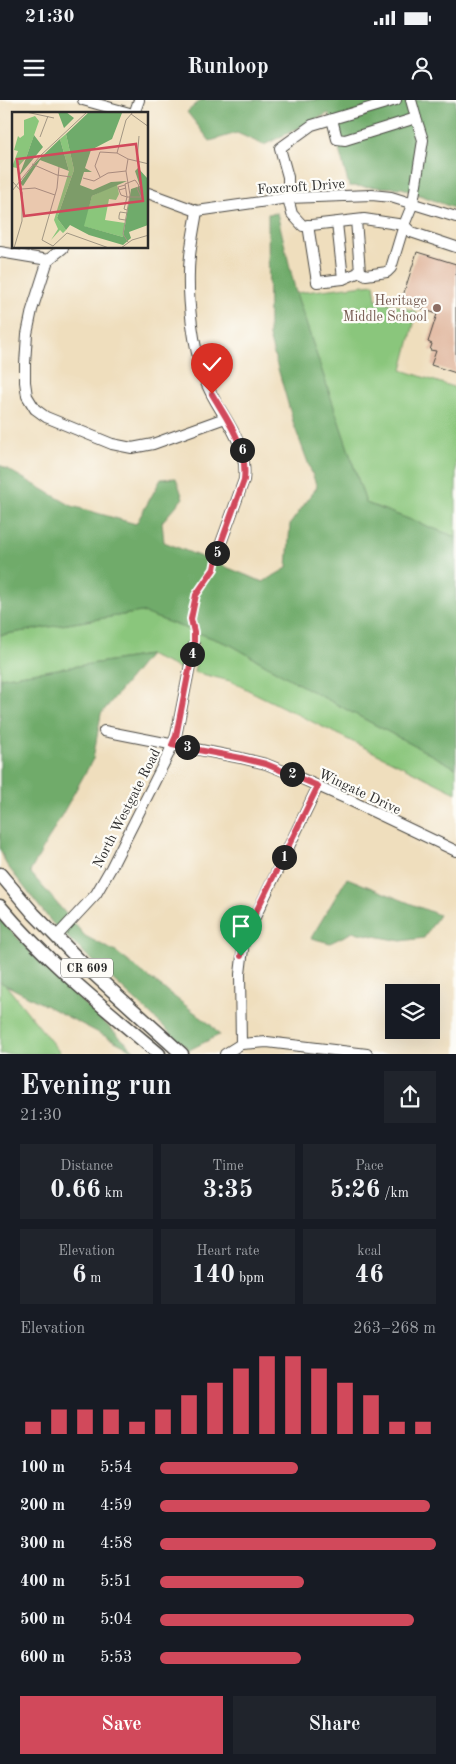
<!DOCTYPE html>
<meta charset="utf-8">
<style>
:root{--surface:#171b24;--page:#20242c;--text:#f1f3f6;--muted:#9ea1a6;--accent:#d1495b}
body{margin:0;font-family:"Old Standard TT",serif;background:var(--page);color:var(--text);height:100vh;display:flex;flex-direction:column;font-size:19px;white-space:nowrap}
*{box-sizing:border-box;margin:0}
p{font-size:16px;color:var(--muted)}
.icon{flex:none;width:28px;height:28px;fill:none;stroke:currentColor;stroke-width:2;stroke-linecap:round;stroke-linejoin:round}
.map{position:relative;height:954px;overflow:hidden}
.details{display:flex;flex-direction:column;background:var(--surface);flex:1}
.details>*{flex:none}
.controls{position:absolute;left:385px;top:884px;display:grid;gap:10px}
.controls a{display:grid;place-items:center;width:55px;height:55px;border-radius:0px;background:var(--surface);box-shadow:0 5px 20px #0002;font-size:25px}
.pin{position:absolute;display:grid;place-items:center;width:42px;height:42px;color:#fff;margin:-51px -21px;border-radius:50% 50% 50% 0;rotate:-45deg;box-shadow:0 0 5px #0007}
.pin .icon{rotate:45deg}
.km{position:absolute;width:25px;height:25px;margin:-12px;border-radius:50%;background:#222;color:#fff;font-size:14px;line-height:25px;text-align:center}
.round{display:grid;place-items:center;flex:none;width:52px;height:52px;border-radius:0px;background:var(--page)}
.overview{display:flex;align-items:center;justify-content:space-between;height:85px;padding:0 20px}
h1{font-size:28px;font-weight:800;line-height:38px}
.figures{display:grid;grid-template-columns:repeat(3,1fr);gap:8px;height:85px;padding:5px 20px}
.figures div{display:grid;align-content:center;border-radius:0px;background:var(--page);text-align:center}
.figures b{font-size:25px;font-weight:800}
.figures small{font-size:14px;font-weight:400}
.figures p{font-size:14px}
.chart{height:140px;padding:10px 20px}
.chart p{display:flex;justify-content:space-between}
.chart svg{width:100%;height:90px;margin-top:5px;stroke:var(--accent);stroke-width:6}
.action{display:flex;gap:10px;margin-top:auto;padding:10px 20px}
.action a{flex:1;height:58px;border-radius:0px;background:var(--accent);color:#fff;font-size:20px;font-weight:800;line-height:58px;text-align:center}
.action a+a{background:var(--page);color:var(--text)}
ul{padding:0 20px;list-style:none;font-size:16px}
li{display:grid;grid-template-columns:80px 60px 1fr;align-items:center;height:38px}
li i{height:12px;border-radius:6px;background:var(--accent)}
.status{display:flex;justify-content:space-between;align-items:center;height:35px;padding:0 25px;background:var(--surface);direction:ltr}
.status svg{height:14px;fill:currentColor}
header{display:flex;justify-content:space-between;align-items:center;height:65px;padding:0 20px;background:var(--surface);font-size:22px;font-weight:800}
.map>svg:first-child{display:block}
</style>
<div class="status"><b>21:30</b><svg viewBox="0 0 49 12"><path d="M0 12V9h3v3zM5 12V6h3v6zM10 12V3h3v9zM15 12V0h3v12zM26 1h20v11H26zM47 4h2v5h-2z"/></svg></div>
<header><svg class="icon" aria-label="menu" viewBox="0 0 24 24"><path d="M4 6h16M4 12h16M4 18h16"/></svg>Runloop<svg class="icon" aria-label="person" viewBox="0 0 24 24"><circle cx="12" cy="8" r="4"/><path d="M4 21q1-7 8-7t8 7"/></svg></header>
<div class="map">
<svg width="456" height="954" viewBox="0 0 456 954">
<rect width="100%" height="100%" fill="#fdfcf7"/>
<filter id="ink" filterUnits="userSpaceOnUse"><feTurbulence type="fractalNoise" baseFrequency=".02" numOctaves="2"/><feDisplacementMap in="SourceGraphic" scale="10" xChannelSelector="R" yChannelSelector="G"/><feConvolveMatrix kernelMatrix="1 2 1 2 8 2 1 2 1" color-interpolation-filters="sRGB"/></filter>
<filter id="wash" filterUnits="userSpaceOnUse"><feTurbulence type="fractalNoise" baseFrequency=".0096" numOctaves="4" result="noise"/><feDisplacementMap in="SourceGraphic" scale="20" xChannelSelector="R" yChannelSelector="G"/><feGaussianBlur stdDeviation="1.12" result="paint"/><feColorMatrix in="noise" values="0 0 0 0 0 0 0 0 0 0 0 0 0 0 0 0 0 1.4 0 .05"/><feComposite in="paint" operator="in"/></filter>
<g filter="url(#wash)">
<rect width="100%" height="100%" fill="#efdebd"/>
<g fill="#8ac67b" stroke="#5a7853">
<polygon points="374,184 376,199 417,212 402,270 456,288 456,437 366,403 296,193"/>
<polygon points="141,512 231,545 306,588 456,668 456,693 230,581 194,572 199,544 188,542 181,569 148,555 0,578 0,535"/>
<polygon points="0,882 5,884 61,954 0,954"/>
</g>
<g fill="#6fab6b" stroke="#4d6b4b">
<polygon points="201,0 456,0 456,109 402,88 349,86 329,13 264,45 237,33 210,41 187,12"/>
<polygon points="277,113 296,193 366,403 456,437 456,668 306,588 231,545 141,512 0,535 0,365 72,406 136,424 161,379 176,378 183,398 162,422 164,442 263,482 287,468 290,424 317,387 294,325 269,237 268,114"/>
<polygon points="149,555 101,614 93,659 30,772 85,836 116,852 211,925 219,935 189,950 53,824 6,764 0,749 0,578"/>
<polygon points="347,778 439,815 424,838 401,841 353,832 330,843 311,838"/>
<polygon points="0,819 52,874 136,952 0,882"/>
</g>
<g id="blocks">
<polygon fill="#e0b59c" points="417,152 456,164 456,273 431,265 436,251 430,250 432,244 428,242 437,214 401,202"/>
</g>
</g>
<g filter="url(#ink)">
<use href="#blocks" fill-opacity="0" stroke="#484641" stroke-width="1"/>
<g fill="none" stroke-linecap="round" stroke-linejoin="round">
<g stroke="#484641" stroke-width="12">
<g id="minor">
<polyline points="83,0 133,14"/>
<polyline points="134,14 139,0"/>
<polyline points="416,18 423,40 413,103 404,125 411,132 456,147"/>
<polyline points="332,19 337,39 345,40 416,18 411,0"/>
<polyline points="148,93 197,111 288,98 372,95 391,97 456,117"/>
<path d="M197,111c-3,20 -8,40 -8,61 -1,32 4,72 14,103 12,37 46,62 41,105l-27,74"/>
<polyline points="356,120 360,172"/>
<polyline points="308,125 317,182 343,179 337,123"/>
<polyline points="63,148 48,160 32,210 27,234 25,264 25,282 27,296 35,309 46,317 112,344 132,348 153,344 225,318"/>
<polyline points="0,152 48,160"/>
<polyline points="343,179 360,172 366,175 387,172 391,168 404,125 364,119 303,126 292,114 288,98 288,77 280,48 312,25 396,0"/>
<polyline points="104,631 241,658 266,664 291,674 347,699 456,751"/>
<polyline points="56,837 96,794 111,768 168,655 176,636 194,545"/>
<polyline points="241,944 240,874 244,840 318,686"/>
<polyline points="225,954 241,944 267,942 367,954"/>
</g>
</g>
<g stroke="#484641" stroke-width="15">
<g id="major">
<polyline points="0,774 34,814 85,866 182,954"/>
<path d="M0,806c47,56 103,101 159,148"/>
</g>
</g>
<polyline stroke="#484641" stroke-width="1" stroke-dasharray="1 4" stroke-linecap="butt" points="194,537 191,519 196,495 213,469 215,462"/>
<use href="#minor" stroke="#fff" stroke-width="10"/>
<use href="#major" stroke="#fff" stroke-width="12"/>
</g>
</g>
<g fill="none" stroke-linecap="round" stroke-linejoin="round" filter="url(#ink)">
<g stroke="#fff" stroke-width="10">
<path id="route" d="M212,294c16,27 36,53 32,86l-27,74 -3,15 -18,26 -5,24 3,13v13l-18,91 -4,9 69,13 25,6 52,22 -69,140 -5,14 -3,16"/>
</g>
<use href="#route" stroke="#d1495b" stroke-width="6"/>
</g>
<circle fill="#8d6e63" stroke="#fdfcf7" stroke-width="2" cx="437" cy="208" r="5"/>
<g text-anchor="middle" stroke-width="4.5" stroke-linejoin="round" paint-order="stroke">
<rect fill="#fdfcf7" stroke="#6a6a68" stroke-width="1" x="61" y="858.5" width="52" height="19" rx="4"/>
<g font-size="12" font-weight="bold" fill="#2b2b2b">
<text x="87" y="872">CR 609</text>
</g>
<g font-size="14" fill="#2b2b2b" stroke="#fdfcf7">
<text transform="translate(301 86) rotate(-4)" y="5">Foxcroft Drive</text>
<text transform="translate(360 691) rotate(25)" y="5">Wingate Drive</text>
<text transform="translate(126 708) rotate(-63)" y="5">North Westgate Road</text>
</g>
<g font-size="14" fill="#785e54" stroke="#fdfcf7" text-anchor="end">
<text x="427" y="205">Heritage<tspan x="427" dy="16">Middle School</tspan></text>
</g>
</g>
<g transform="translate(12 12)">
<rect width="136" height="136" fill="#efdebd"/>
<path d="M23,4l4,5 -13,37 -9,10 -5,-1 6,-16 -4,-1 4,-14 2,2 4,-3v-15zM54,22l8,36 -17,48 9,12 -3,3 -3,-3 -9,10 7,-11 -4,-9 15,-49 -9,-32zM105,72l2,10 -3,6 -7,-1 -4,21 20,3 -2,14 -40,-11 9,-30z" fill="#8ac67b"/>
<path d="M46,0h8l8,6 -10,10zM77,0l33,1 -10,26 -21,11 -6,18 7,4h-8l-4,13 13,5 18,-8 16,-1 -35,15 -8,30 39,11 8,-48 9,-3 -5,-15 3,-3 10,11v46l-19,7 2,6 -8,7 -34,-10 -19,-10 -4,5 -9,-12 17,-48 -8,-36zM22,23l9,12 -24,29 7,-18zM48,27l9,32 -29,-11 -17,26 -3,-3 14,-19z" fill="#6fab6b"/>
<path fill="none" stroke="#a19683" stroke-width="1" d="M14,0l28,6M119,2l18,13M28,25l8,-21M105,41l9,-33 7,-8M116,47l-2,12 4,24 -7,39 5,8M125,49l2,-25M20,52l25,11 14,2M47,55l-2,21 -15,52 11,6 14,-13 42,15M88,65l-5,-11 5,-14 17,1 11,6 21,5M71,66l11,3 14,-8 18,-2M0,69l10,11v29l-8,27M113,73l-7,2 1,3 7,-2M10,77l13,-1 20,7M107,78l2,5 6,2 -2,-13 10,-4 3,4 5,12 -2,1 -4,-9 2,-2M0,79l28,-35 47,-44M115,98l-3,-1 3,-12h14M113,108l-6,-1v-3l1,-4 7,1M109,136l11,-8 17,-5"/>
<path fill="#d1495b" fill-opacity="0.15" stroke="#d1495b" stroke-width="2.5" d="M124,32l7,57 -119,15 -7,-57z"/>
<rect width="136" height="136" fill="none" stroke="#2b2b2b" stroke-width="2.5"/>
</g>
</svg>
<div class="controls">
<a><svg class="icon" aria-label="layers" viewBox="0 0 24 24"><path d="M12 4l9 5-9 5-9-5zM3 14l9 5 9-5"/></svg></a>
</div>
<div class="pin" style="left:241px;top:856px;background:#1e9e55"><svg class="icon" aria-label="arrive" viewBox="0 0 24 24"><path d="M6 21V4h12l-3 4 3 4H6"/></svg></div>
<div class="pin" style="left:212px;top:294px;background:#d93025"><svg class="icon" aria-label="check" viewBox="0 0 24 24"><path d="M5 12l5 5 9-10"/></svg></div>
<b class="km" style="left:284px;top:757px">1</b>
<b class="km" style="left:292px;top:674px">2</b>
<b class="km" style="left:187px;top:647px">3</b>
<b class="km" style="left:192px;top:554px">4</b>
<b class="km" style="left:217px;top:453px">5</b>
<b class="km" style="left:242px;top:350px">6</b>
</div>
<section class="details">
<div class="overview"><div><h1>Evening run</h1><p>21:30</p></div><a class="round"><svg class="icon" aria-label="share" viewBox="0 0 24 24"><path d="M12 15V3M7 8l5-5 5 5M5 13v7h14v-7"/></svg></a></div>
<div class="figures">
<div><p>Distance</p><b>0.66<small> km</small></b></div>
<div><p>Time</p><b>3:35</b></div>
<div><p>Pace</p><b>5:26<small> /km</small></b></div>
</div>
<div class="figures">
<div><p>Elevation</p><b>6<small> m</small></b></div>
<div><p>Heart rate</p><b>140<small> bpm</small></b></div>
<div><p>kcal</p><b>46</b></div>
</div>
<div class="chart"><p><span>Elevation</span>263–268 m</p>
<svg viewBox="0 0 160 44" preserveAspectRatio="none"><path d="M5 44V38M15 44V32M25 44V32M35 44V32M45 44V38M55 44V32M65 44V25M75 44V19M85 44V12M95 44V6M105 44V6M115 44V12M125 44V19M135 44V25M145 44V38M155 44V38"/></svg>
</div>
<ul>
<li><b>100 m</b>5:54<i style="width:50%"></i></li>
<li><b>200 m</b>4:59<i style="width:98%"></i></li>
<li><b>300 m</b>4:58<i style="width:100%"></i></li>
<li><b>400 m</b>5:51<i style="width:52%"></i></li>
<li><b>500 m</b>5:04<i style="width:92%"></i></li>
<li><b>600 m</b>5:53<i style="width:51%"></i></li>
</ul>
<div class="action"><a>Save</a><a>Share</a></div>
</section>
